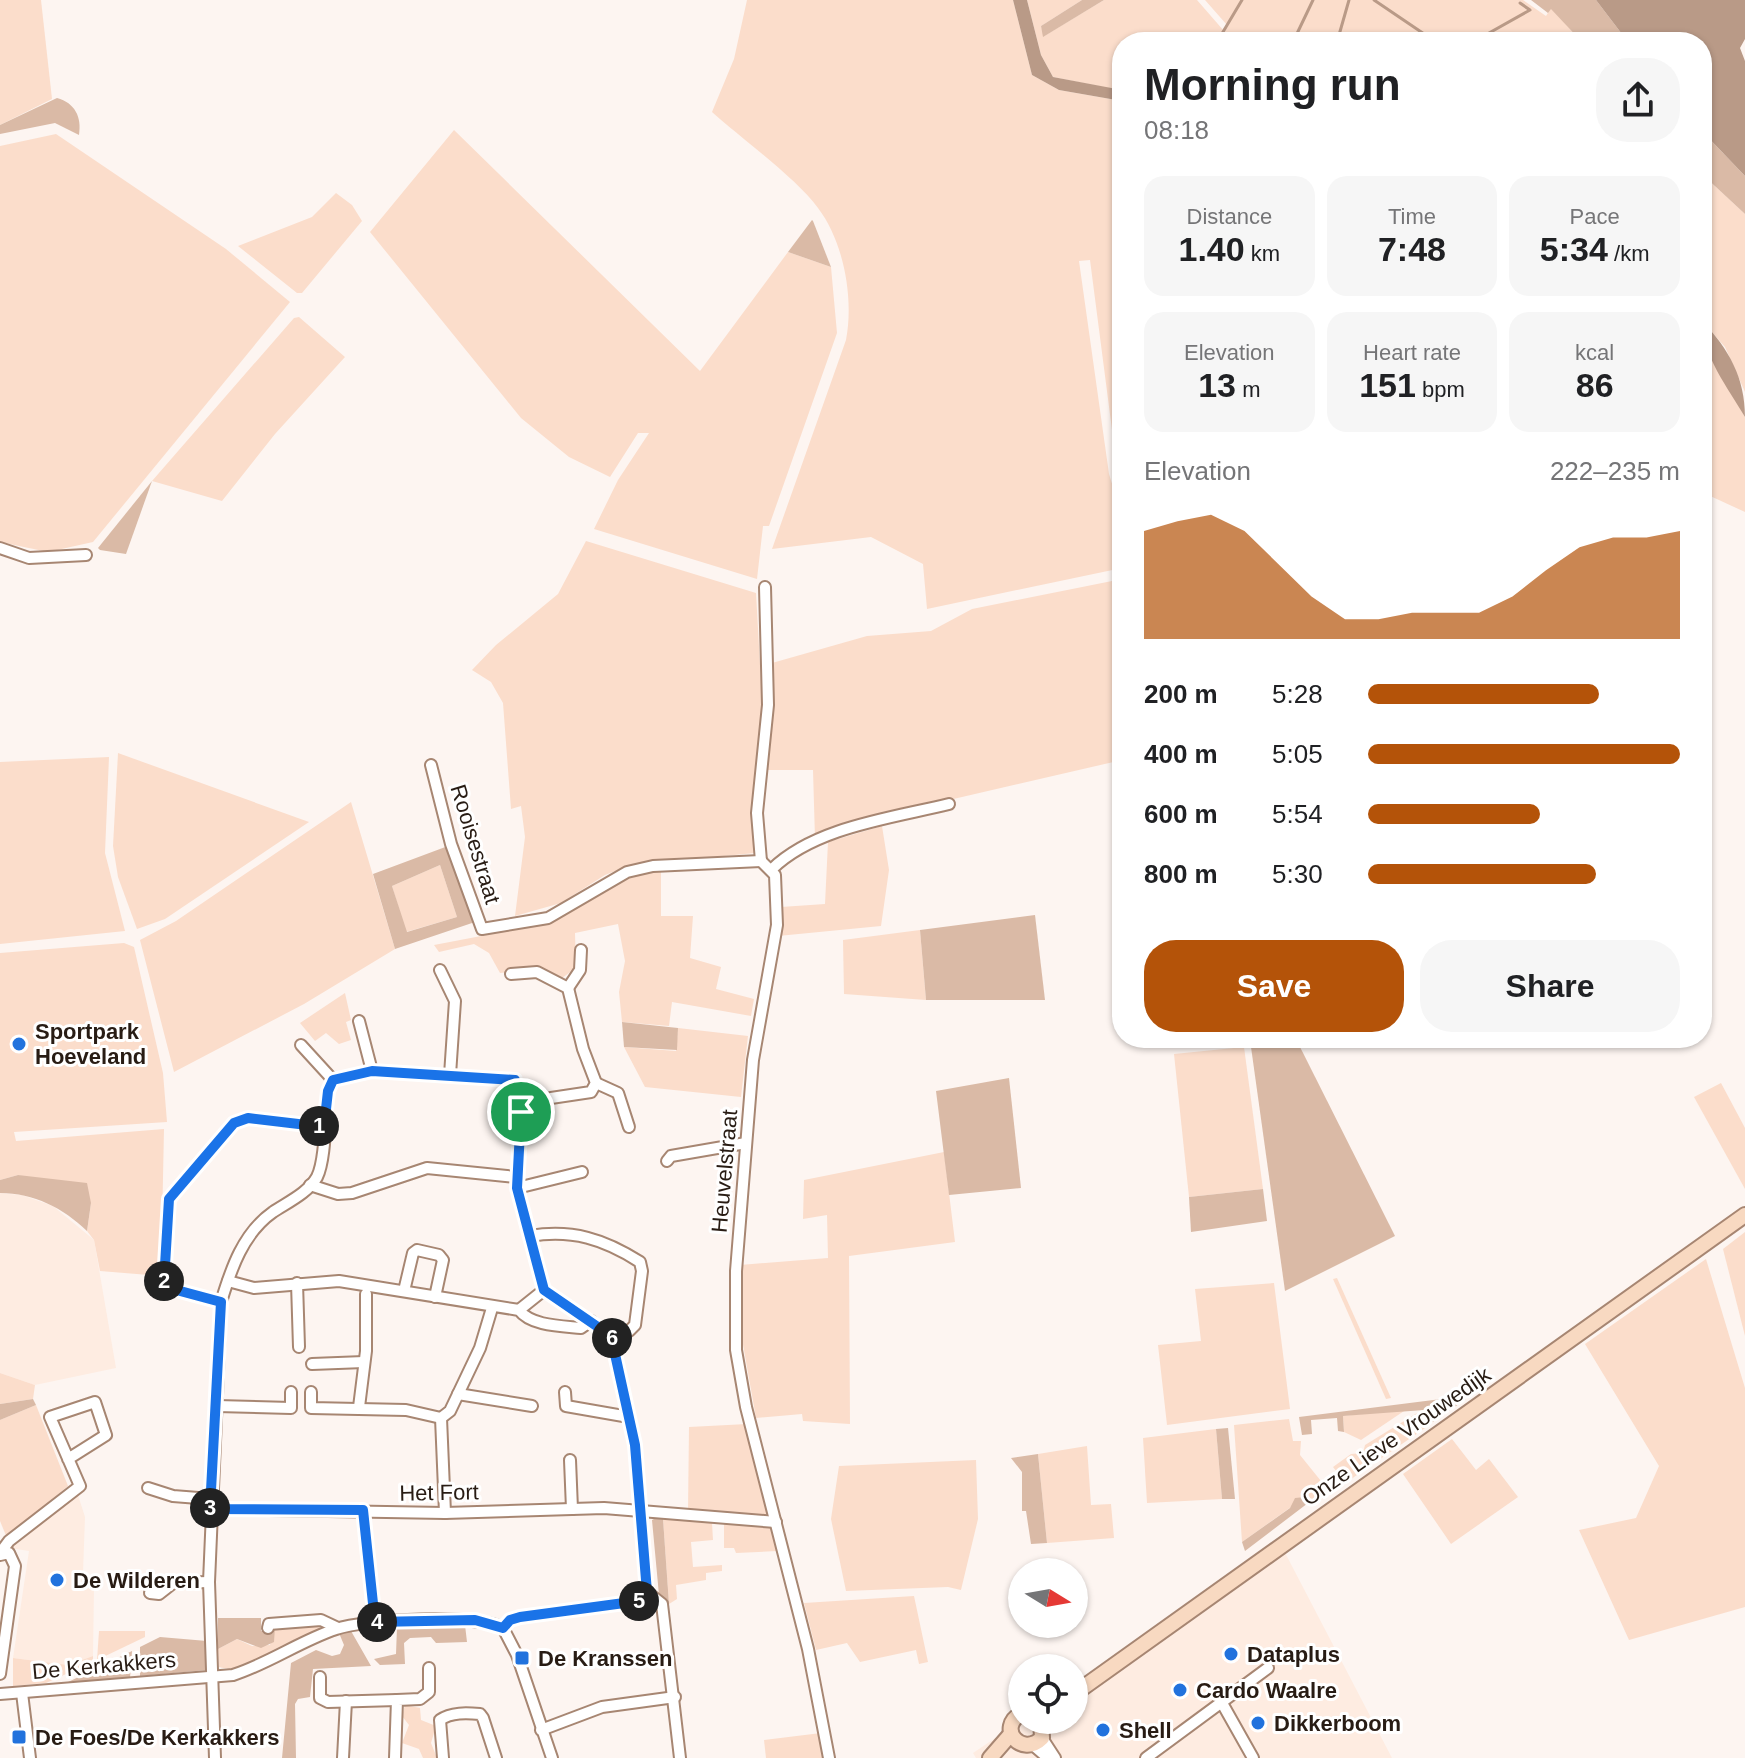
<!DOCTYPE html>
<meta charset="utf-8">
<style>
:root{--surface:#fff;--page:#f6f6f6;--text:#202124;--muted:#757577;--accent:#b45309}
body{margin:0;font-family:Arial,sans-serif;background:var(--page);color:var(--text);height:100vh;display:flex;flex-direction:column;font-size:30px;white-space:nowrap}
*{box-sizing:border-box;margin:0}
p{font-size:26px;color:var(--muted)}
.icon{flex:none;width:44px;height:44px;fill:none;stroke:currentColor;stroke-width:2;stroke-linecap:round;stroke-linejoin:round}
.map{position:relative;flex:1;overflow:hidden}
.panel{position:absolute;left:1112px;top:32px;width:600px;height:1016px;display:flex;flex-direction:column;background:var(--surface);border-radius:32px;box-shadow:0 2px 6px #0004}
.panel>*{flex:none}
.needle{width:52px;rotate:101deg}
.controls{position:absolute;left:1008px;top:1558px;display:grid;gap:16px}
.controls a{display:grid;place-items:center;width:80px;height:80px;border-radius:50%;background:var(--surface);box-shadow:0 2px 6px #0004;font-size:40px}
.pin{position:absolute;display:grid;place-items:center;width:68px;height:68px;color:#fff;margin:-34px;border:4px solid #fff;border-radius:50%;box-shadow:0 2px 8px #0007}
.km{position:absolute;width:40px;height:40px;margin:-20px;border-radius:50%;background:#222;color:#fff;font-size:22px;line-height:40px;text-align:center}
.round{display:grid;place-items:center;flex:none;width:84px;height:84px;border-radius:32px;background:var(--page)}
.summary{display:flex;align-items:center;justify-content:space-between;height:136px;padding:0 32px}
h1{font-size:44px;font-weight:700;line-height:60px}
.figures{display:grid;grid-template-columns:repeat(3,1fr);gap:12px;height:136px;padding:8px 32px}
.figures div{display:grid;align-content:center;border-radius:20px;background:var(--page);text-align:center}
.figures b{font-size:34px;font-weight:700}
.figures small{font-size:22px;font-weight:400}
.figures p{font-size:22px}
.chart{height:224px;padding:16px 32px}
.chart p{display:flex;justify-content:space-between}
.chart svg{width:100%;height:144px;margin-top:8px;fill:var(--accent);opacity:.7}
.primary-button{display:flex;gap:16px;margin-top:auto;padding:16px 32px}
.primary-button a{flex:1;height:92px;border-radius:32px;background:var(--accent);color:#fff;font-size:32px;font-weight:700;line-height:92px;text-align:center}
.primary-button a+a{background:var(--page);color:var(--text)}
ul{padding:0 32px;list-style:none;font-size:26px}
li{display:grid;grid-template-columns:128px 96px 1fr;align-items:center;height:60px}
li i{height:20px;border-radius:10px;background:var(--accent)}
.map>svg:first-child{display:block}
</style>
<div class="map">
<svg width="1745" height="1758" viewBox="0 0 1745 1758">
<rect width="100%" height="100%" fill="#fdf5f1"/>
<g fill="#feece1">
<polygon points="0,1193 22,1195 53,1206 94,1240 116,1368 35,1385 0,1373"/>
<polygon points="78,1495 85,1517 83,1573 94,1588 93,1656 68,1665 13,1658 29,1551 10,1548 11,1544"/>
<polygon points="1281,1545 1392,1758 976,1758 973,1753 1022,1720 1074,1720 1074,1685"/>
</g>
<g fill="#fbddcb">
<polygon points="0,0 41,0 52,99 0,125"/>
<path d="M747,0h266l19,75 27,15 63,11v381l-7,-29 -25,-193 -11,1 30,213 13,42v52l-195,41 -4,-45 -52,-27 -99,12 74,-209c8,-41 -2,-98 -28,-132 -21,-29 -77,-70 -106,-96l22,-53z"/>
<polygon points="1027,0 1082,0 1041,26 1044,36 1104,0 1197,0 1224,31 1227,25 1205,0 1523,0 1546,16 1551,8 1582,42 1122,42 1122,90 1118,90 1053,77 1041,55"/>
<polygon points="454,130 700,371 788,252 831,267 837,333 769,526 763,526 757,579 594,529 618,480 649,433 638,433 610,477 569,457 521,418 370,232"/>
<polygon points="56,134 226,249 290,302 93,542 48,552 0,542 0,146"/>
<polygon points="1702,174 1745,214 1745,392 1725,347 1702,321"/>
<polygon points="336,193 352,205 362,221 302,293 297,293 238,246 312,217"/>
<polygon points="299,317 345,357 275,434 222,501 152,481 294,318"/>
<polygon points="1702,344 1714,359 1745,417 1745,512 1708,495 1702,488"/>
<polygon points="586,541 756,593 763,718 754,808 755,853 631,865 605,875 561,903 515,916 525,837 521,806 511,809 503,703 491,682 472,670 496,645 558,594"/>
<polygon points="1122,579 1122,760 919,807 815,839 813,770 767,770 772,663 867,636 931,631 972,609"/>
<polygon points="118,753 309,822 165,919 137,929 118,877 113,846"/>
<polygon points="109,757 105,853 125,931 0,944 0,762"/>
<polygon points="351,802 395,949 304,1004 174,1072 140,940 176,921"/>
<polygon points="882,826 889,870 881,926 778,936 781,907 825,904 828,842"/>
<polygon points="440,865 457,917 406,932 392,886"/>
<polygon points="661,870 661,916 693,916 690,958 721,967 716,989 754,999 751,1016 672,1002 669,1026 622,1022 619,992 625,961 618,924 575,933 576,968 562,978 538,969 500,973 489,953 474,944 439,952 434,945 538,925 631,874"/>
<polygon points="920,930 926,1000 844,994 843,940"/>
<polygon points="124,943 134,947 163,1073 167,1122 14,1132 16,1141 164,1129 161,1276 100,1271 94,1240 87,1231 91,1203 18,1175 0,1180 0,953"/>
<polygon points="345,993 351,1020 346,1022 351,1040 339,1044 326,1033 315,1041 300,1023"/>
<polygon points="678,1028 748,1036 741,1097 645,1087 624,1047 676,1051"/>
<polygon points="1244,1047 1263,1189 1189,1197 1174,1054"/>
<polygon points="1721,1083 1745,1128 1745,1189 1694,1097"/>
<polygon points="944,1152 955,1242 849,1256 850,1424 803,1421 802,1414 756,1418 739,1322 740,1265 828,1258 827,1215 803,1219 804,1180"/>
<polygon points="1745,1232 1745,1336 1723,1249"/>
<polygon points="1706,1259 1745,1388 1745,1607 1629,1640 1579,1530 1636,1518 1659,1466 1585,1344"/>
<polygon points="1337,1278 1391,1398 1386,1399 1333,1279"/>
<polygon points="1274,1283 1290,1409 1167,1425 1158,1345 1201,1341 1195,1289"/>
<polygon points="0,1373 35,1385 33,1399 0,1404"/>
<polygon points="36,1405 68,1486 7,1538 0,1521 0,1420"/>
<polygon points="1407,1409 1361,1440 1344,1432 1343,1416"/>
<polygon points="1417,1413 1428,1426 1315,1504 1305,1497 1242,1542 1234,1425 1289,1419 1293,1441 1301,1441 1300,1455 1325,1486 1340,1476 1333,1467 1351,1454 1363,1453 1365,1445"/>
<polygon points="747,1424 771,1515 688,1511 689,1427"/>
<polygon points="1216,1429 1222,1499 1147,1503 1143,1438"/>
<polygon points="1452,1439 1476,1470 1489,1459 1518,1497 1451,1544 1403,1474"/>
<polygon points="1087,1446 1091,1505 1111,1504 1114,1538 1047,1543 1038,1454"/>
<polygon points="976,1460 978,1519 961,1590 948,1587 846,1591 831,1519 839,1466"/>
<polygon points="663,1519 712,1523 713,1540 691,1542 693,1567 722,1565 722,1571 706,1573 706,1580 676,1585 677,1599 669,1604"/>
<polygon points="724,1524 768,1527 774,1530 777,1551 736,1553 734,1548 724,1548"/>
<polygon points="914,1596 928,1662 919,1664 916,1650 860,1662 847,1643 816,1650 804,1603"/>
<path d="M319,1625l1,4c-28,13 -68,48 -101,38l-1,-18 19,-10 15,7 18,-1 5,-18z"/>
<polygon points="99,1631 145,1631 145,1637 97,1660"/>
<polygon points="93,1656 93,1662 46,1683 13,1686 13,1658 68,1665"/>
<polygon points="405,1705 420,1708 421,1720 436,1726 431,1743 437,1758 423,1758 419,1749 402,1743 409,1725 402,1716"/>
<polygon points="821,1733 825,1758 766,1758 764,1740"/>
</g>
<g fill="#dabaa6" fill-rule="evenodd">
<polygon points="1082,0 1104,0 1043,37 1041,26"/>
<polygon points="1531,0 1596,0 1628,42 1582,42 1551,9 1548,13"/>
<path d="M57,98c18,5 25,19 22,37l-24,-12 -55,11v-9z"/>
<polygon points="1702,131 1745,176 1745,214 1702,174"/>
<polygon points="812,220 813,221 831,267 788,252"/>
<polygon points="152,481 126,554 100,550 98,548"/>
<path d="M448,846l27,76 -80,27 -22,-75zM440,865l17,52 -50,15 -15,-46z"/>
<polygon points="1035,915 1045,1000 926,1000 920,930"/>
<polygon points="622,1022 678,1028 677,1050 624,1047"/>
<polygon points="1296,1039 1395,1236 1285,1291 1251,1047"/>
<polygon points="1009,1078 1021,1188 949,1195 936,1091"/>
<path d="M18,1175l69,8 4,20 -4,28c-24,-23 -53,-38 -87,-38v-13z"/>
<polygon points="1263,1189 1267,1221 1191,1232 1189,1197"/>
<polygon points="1457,1397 1466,1399 1433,1422 1424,1410 1343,1416 1344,1432 1338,1431 1337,1418 1311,1420 1312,1434 1302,1435 1299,1417"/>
<polygon points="33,1399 36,1405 0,1420 0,1404"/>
<polygon points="1228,1428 1235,1499 1222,1499 1216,1429"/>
<polygon points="1038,1454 1047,1543 1031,1544 1026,1511 1022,1511 1022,1472 1011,1458"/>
<polygon points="1305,1497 1312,1500 1245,1551 1242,1542 1290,1508 1295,1498"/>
<polygon points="656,1518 663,1519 669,1604 659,1595 652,1520"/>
<polygon points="218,1618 261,1618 261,1631 270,1632 275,1627 274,1642 261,1648 237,1639 218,1649"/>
<polygon points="465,1625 467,1642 436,1643 431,1637 410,1638 404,1643 405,1664 380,1665 374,1659 396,1654 397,1627"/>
<polygon points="351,1631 371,1666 313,1669 310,1697 298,1699 295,1704 296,1758 282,1758 291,1663 316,1650 332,1656 340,1654 344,1645 339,1633"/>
<polygon points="160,1637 207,1641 207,1670 140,1676 140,1647"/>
<polygon points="132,1651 130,1678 62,1685"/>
</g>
<g fill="#b99a87">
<polygon points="1013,0 1027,0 1041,55 1053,77 1122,90 1122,101 1059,90 1032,75"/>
<polygon points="1596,0 1745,0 1745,39 1740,48 1745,61 1745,176 1702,131 1702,42 1628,42"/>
<path d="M1702,321c27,28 43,57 43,96 -17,-29 -43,-62 -43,-96z"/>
</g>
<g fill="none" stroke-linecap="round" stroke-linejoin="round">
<g stroke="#b99a87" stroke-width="3">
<polyline points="1374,0 1436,42"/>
<polyline points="1217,42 1242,0"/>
<polyline points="1293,42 1313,0"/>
<polyline points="1337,42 1349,0"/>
<polyline points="1473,42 1530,10 1520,3"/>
</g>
<g stroke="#a78672" stroke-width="14">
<g id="minor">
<polyline points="0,548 29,558 86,555"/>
<polyline points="431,765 451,844 482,929 548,918 627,872 653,866 761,861"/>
<polyline points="761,861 775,875 777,925 753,1060 736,1271 736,1350 746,1407 808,1649 829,1758"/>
<polyline points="761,861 757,813 768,705 765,587"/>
<path d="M772,869c43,-42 120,-51 177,-65"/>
<polyline points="440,970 455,1001 450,1075"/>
<polyline points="511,974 537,972 568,988 583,1049 596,1083 591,1092 551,1098 521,1112"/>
<polyline points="568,988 580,970 581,950"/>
<polyline points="359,1021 372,1071"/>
<polyline points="301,1045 333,1080"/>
<polyline points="596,1083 618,1093 629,1127"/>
<polyline points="667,1161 671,1156 746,1143"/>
<polyline points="310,1185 338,1194 352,1193 427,1168 516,1177"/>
<polyline points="517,1188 582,1172"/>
<path d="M530,1236c42,-7 74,3 110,26l2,9 -7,54 -6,6 -18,5"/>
<path d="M228,1281l26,7 85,-7 180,29c12,16 42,16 62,18l10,-7"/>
<polyline points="297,1283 299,1347"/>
<polyline points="404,1291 413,1253 417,1250 439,1255 443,1260 435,1297"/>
<polyline points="221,1302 169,1288 164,1282 169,1199 234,1123 248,1118 324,1127"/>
<polyline points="519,1310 544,1290"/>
<polyline points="312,1364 364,1362"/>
<polyline points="311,1392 311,1408 406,1410 441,1418"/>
<polyline points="565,1392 566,1406 629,1417"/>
<polyline points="458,1394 532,1406"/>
<polyline points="217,1406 291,1408 291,1392"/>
<polyline points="359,1407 366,1351 366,1294"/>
<polyline points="570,1460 572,1509"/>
<polyline points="148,1488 173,1496 211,1499"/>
<polyline points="210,1509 445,1513 604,1508 776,1522"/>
<polyline points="363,1510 375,1622"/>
<polyline points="445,1513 441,1418 450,1411 480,1348 492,1308"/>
<polyline points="0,1553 9,1541 80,1486 50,1417 95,1402 106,1435 68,1459"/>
<polyline points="0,1555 9,1553 15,1566 0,1674"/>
<polyline points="647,1592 662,1604 680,1758"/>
<polyline points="150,1593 159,1594 173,1583 209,1582"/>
<polyline points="268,1628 269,1624 321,1620 338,1628"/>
<polyline points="320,1677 320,1698 328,1702 397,1700"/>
<polyline points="22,1693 30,1758"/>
<path d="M0,1694l233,-19c37,-12 67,-34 103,-46 29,-10 141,-15 167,-1l14,27 35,103"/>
<polyline points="1222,1703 1253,1758"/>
<polyline points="541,1730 602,1707 675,1697"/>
<polyline points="1042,1738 1055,1758"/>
<polyline points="1034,1746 1048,1758"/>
<path d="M215,1758l-6,-176 12,-280c10,-33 22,-69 52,-90 15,-10 35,-19 44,-35 9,-18 8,-64 11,-86l5,-11 39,-9 143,9 6,32 -4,76 27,102 67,46 24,109 12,147 -8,9 -119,16 -10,3 -7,8"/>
<polyline points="343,1758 346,1701"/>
<polyline points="395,1758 397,1700 420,1699 429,1692 429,1668"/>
<path d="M443,1758l-3,-38c11,-8 27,-7 40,-6l3,4 13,40"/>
<polyline points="1146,1758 1268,1668"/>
</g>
</g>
<g stroke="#a78672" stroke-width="18">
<g id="secondary">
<polyline points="1074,1694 1745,1215"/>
<path d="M1022,1713c-27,15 0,45 20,25l-1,-18"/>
<polyline points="990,1758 1010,1735"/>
</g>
</g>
<use href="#minor" stroke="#fff" stroke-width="10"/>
<use href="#secondary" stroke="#f8d9c1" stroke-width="14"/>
</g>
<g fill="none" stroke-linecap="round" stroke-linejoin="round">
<g stroke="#fff" stroke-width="16">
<polygon id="route" points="372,1071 515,1080 521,1112 517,1188 544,1290 611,1336 635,1445 647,1592 639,1601 520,1617 510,1620 503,1628 475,1620 375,1622 363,1510 210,1509 221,1302 169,1288 164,1282 169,1199 234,1123 248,1118 324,1127 328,1091 333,1080"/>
</g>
<use href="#route" stroke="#1a73e8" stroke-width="10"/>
</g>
<g fill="#2172dd" stroke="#fff" stroke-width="3">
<circle cx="19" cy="1044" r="8"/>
<circle cx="57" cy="1580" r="8"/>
<circle cx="1231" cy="1654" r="8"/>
<rect x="514" y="1650" width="16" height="16" rx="4"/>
<circle cx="1180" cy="1690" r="8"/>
<circle cx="1258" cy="1723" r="8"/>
<circle cx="1103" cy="1730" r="8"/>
<rect x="11" y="1729" width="16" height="16" rx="4"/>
</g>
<g text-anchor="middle" stroke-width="6" stroke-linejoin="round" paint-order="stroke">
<g font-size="22" fill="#281c14" stroke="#fff">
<text transform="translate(476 844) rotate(73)" y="8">Rooisestraat</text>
<text transform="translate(724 1171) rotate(-85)" y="8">Heuvelstraat</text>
<text transform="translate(1396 1436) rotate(-35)" y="8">Onze Lieve Vrouwedijk</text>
<text transform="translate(439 1492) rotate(-1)" y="8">Het Fort</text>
<text transform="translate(104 1665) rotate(-5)" y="8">De Kerkakkers</text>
</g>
<g font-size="22" font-weight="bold" fill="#281c14" stroke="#fff" text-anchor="start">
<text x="35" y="1039">Sportpark<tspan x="35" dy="25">Hoeveland</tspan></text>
<text x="73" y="1588">De Wilderen</text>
<text x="1247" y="1662">Dataplus</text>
<text x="538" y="1666">De Kranssen</text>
<text x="1196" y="1698">Cardo Waalre</text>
<text x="1274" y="1731">Dikkerboom</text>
<text x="1119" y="1738">Shell</text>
<text x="35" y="1745">De Foes/De Kerkakkers</text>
</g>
</g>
</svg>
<div class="controls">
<a><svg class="needle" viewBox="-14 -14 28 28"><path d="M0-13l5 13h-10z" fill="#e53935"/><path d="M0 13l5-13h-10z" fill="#757577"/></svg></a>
<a><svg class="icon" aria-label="locate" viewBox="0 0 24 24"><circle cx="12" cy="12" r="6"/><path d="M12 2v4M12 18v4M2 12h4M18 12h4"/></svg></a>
</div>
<div class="pin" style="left:521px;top:1112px;background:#1e9e55"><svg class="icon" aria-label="arrive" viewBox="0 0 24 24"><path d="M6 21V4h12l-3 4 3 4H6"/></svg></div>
<b class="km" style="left:319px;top:1126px">1</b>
<b class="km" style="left:164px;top:1281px">2</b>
<b class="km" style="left:210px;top:1508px">3</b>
<b class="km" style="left:377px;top:1622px">4</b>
<b class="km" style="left:639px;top:1601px">5</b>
<b class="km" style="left:612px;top:1338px">6</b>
<section class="panel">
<div class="summary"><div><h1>Morning run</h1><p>08:18</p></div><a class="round"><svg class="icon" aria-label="share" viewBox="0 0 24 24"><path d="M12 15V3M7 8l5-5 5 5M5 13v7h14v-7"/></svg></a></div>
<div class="figures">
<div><p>Distance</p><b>1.40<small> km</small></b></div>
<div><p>Time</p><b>7:48</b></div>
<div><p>Pace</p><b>5:34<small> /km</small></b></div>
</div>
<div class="figures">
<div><p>Elevation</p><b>13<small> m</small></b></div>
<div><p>Heart rate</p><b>151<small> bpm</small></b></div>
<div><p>kcal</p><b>86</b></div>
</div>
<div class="chart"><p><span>Elevation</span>222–235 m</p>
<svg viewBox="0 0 160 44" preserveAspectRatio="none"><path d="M0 44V11L10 8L20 6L30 11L40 21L50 31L60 38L70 38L80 36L90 36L100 36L110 31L120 23L130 16L140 13L150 13L160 11V44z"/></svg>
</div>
<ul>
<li><b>200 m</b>5:28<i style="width:74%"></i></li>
<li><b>400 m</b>5:05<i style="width:100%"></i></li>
<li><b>600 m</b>5:54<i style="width:55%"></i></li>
<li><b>800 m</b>5:30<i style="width:73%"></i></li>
</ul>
<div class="primary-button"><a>Save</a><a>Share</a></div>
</section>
</div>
